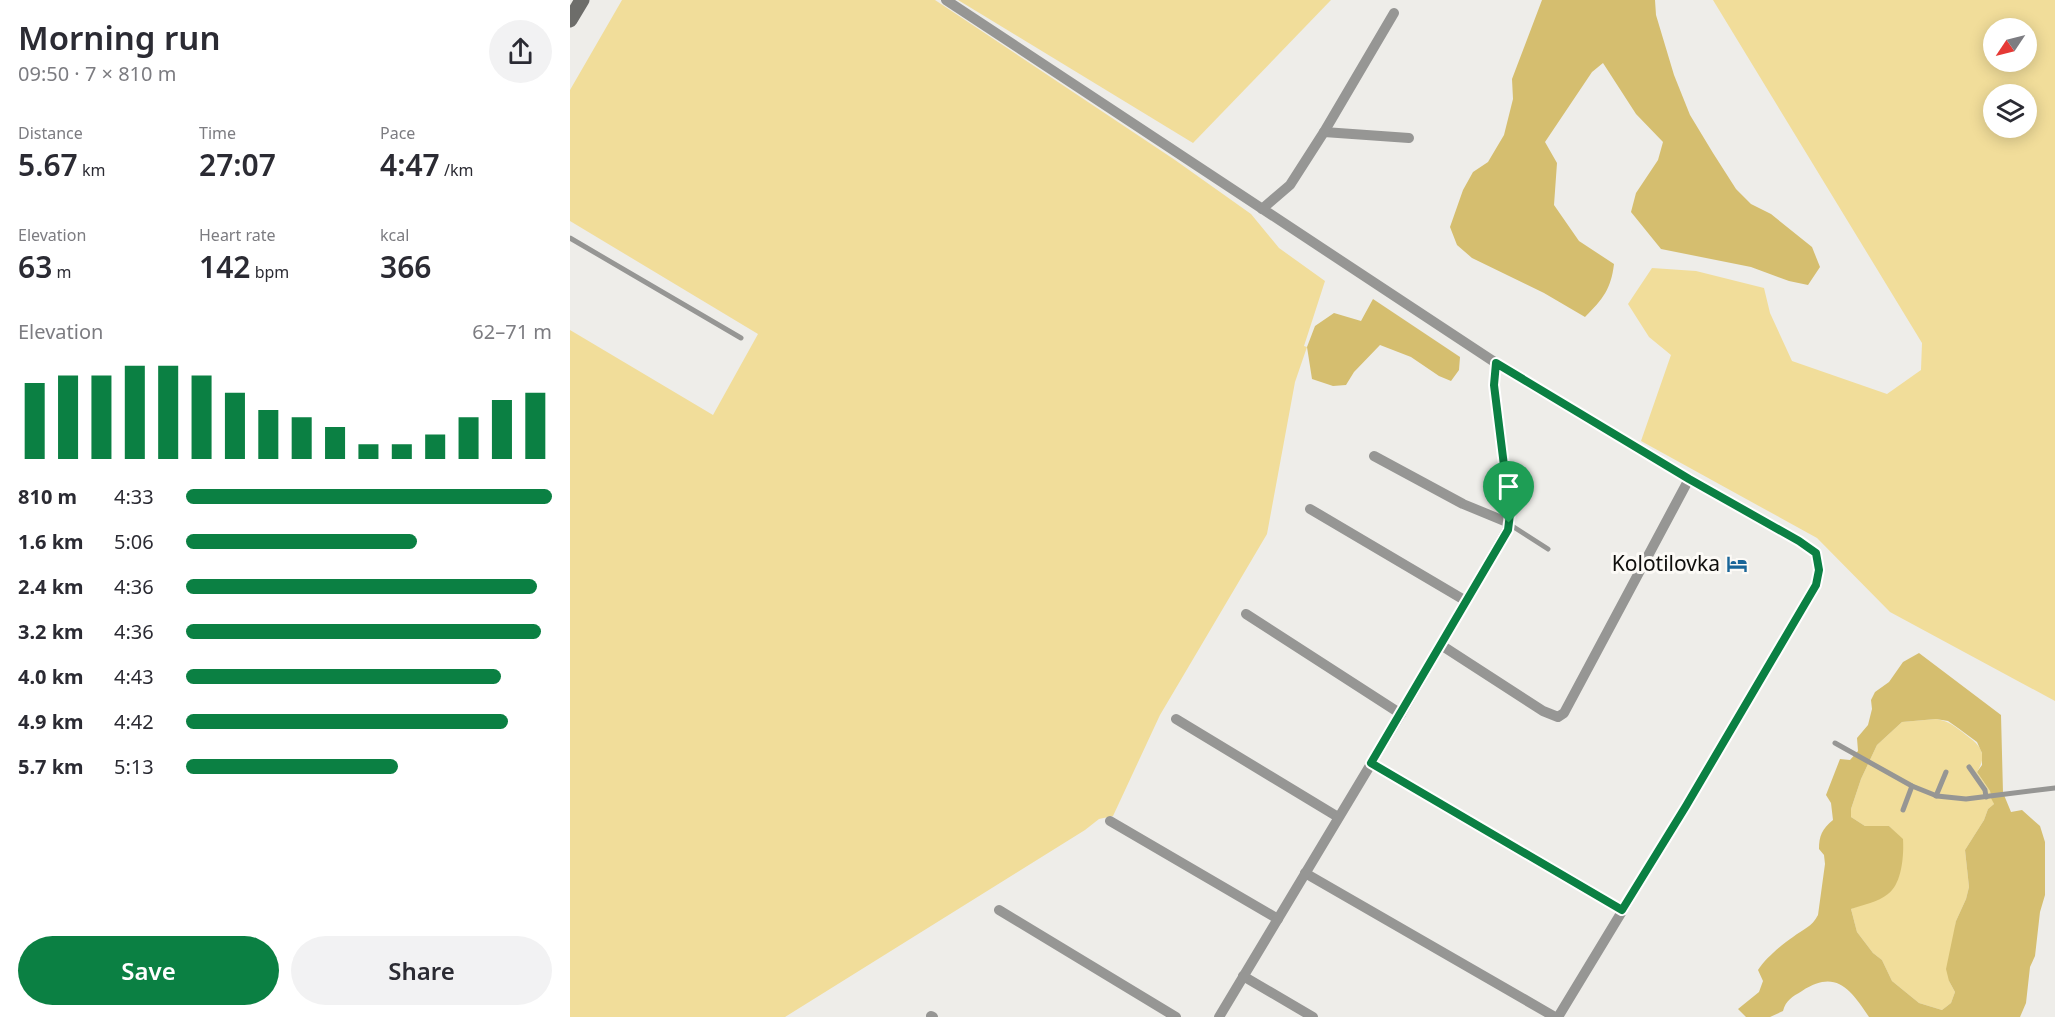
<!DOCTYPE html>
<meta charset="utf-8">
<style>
:root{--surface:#fff;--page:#f2f2f3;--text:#2b2b33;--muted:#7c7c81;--accent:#0b8043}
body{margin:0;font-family:"Noto Sans",sans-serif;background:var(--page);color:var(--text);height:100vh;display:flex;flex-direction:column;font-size:22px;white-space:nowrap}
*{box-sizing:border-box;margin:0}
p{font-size:20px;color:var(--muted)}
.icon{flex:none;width:33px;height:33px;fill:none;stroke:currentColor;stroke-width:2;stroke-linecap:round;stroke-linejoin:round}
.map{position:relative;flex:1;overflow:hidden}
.details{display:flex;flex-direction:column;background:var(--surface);width:570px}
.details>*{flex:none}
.needle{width:39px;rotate:235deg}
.tools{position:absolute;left:1413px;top:18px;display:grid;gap:12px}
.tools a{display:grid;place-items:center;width:54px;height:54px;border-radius:50%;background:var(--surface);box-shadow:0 3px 15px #0003;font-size:30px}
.pin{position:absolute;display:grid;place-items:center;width:51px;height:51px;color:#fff;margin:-62px -26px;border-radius:50% 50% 50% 0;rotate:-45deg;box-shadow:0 0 6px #0007}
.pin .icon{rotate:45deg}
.round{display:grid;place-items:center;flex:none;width:63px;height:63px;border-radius:32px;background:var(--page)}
.head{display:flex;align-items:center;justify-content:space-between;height:102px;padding:0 18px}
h1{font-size:33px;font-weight:600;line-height:45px}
.metrics{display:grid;grid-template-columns:repeat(3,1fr);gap:9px;height:102px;padding:6px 18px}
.metrics div{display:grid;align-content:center}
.metrics b{font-size:30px;font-weight:600}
.metrics small{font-size:16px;font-weight:400}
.metrics p{font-size:16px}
.chart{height:168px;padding:12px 18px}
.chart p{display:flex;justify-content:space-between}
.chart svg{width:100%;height:108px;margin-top:6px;stroke:var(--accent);stroke-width:6}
.primary-button{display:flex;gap:12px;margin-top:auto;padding:12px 18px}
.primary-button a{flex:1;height:69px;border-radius:36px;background:var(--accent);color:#fff;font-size:24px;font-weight:600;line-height:69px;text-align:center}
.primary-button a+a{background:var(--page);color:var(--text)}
ul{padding:0 18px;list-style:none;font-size:20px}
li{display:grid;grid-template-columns:96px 72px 1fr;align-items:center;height:45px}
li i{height:15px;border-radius:8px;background:var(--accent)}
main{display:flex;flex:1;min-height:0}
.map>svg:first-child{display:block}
</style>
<main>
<section class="details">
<div class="head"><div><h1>Morning run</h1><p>09:50 · 7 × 810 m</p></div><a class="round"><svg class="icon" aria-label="share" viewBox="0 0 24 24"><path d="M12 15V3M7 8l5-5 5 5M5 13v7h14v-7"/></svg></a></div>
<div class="metrics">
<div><p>Distance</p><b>5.67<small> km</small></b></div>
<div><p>Time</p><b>27:07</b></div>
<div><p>Pace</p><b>4:47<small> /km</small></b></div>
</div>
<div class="metrics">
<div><p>Elevation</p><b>63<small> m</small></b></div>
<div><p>Heart rate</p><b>142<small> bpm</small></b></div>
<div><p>kcal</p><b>366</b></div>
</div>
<div class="chart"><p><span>Elevation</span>62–71 m</p>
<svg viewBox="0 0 160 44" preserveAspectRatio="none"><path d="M5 44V13M15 44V10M25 44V10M35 44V6M45 44V6M55 44V10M65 44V17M75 44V24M85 44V27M95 44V31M105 44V38M115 44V38M125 44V34M135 44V27M145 44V20M155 44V17"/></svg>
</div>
<ul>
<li><b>810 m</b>4:33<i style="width:100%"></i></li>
<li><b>1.6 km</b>5:06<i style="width:63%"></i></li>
<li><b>2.4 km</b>4:36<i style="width:96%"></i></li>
<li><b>3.2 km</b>4:36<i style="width:97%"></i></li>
<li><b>4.0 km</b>4:43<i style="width:86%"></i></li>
<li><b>4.9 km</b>4:42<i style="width:88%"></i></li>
<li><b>5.7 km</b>5:13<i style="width:58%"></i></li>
</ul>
<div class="primary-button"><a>Save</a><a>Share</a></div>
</section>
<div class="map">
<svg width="1485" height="1017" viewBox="0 0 1485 1017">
<rect width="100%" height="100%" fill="#eeede9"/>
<g fill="#f1dd9a" fill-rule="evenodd">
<polygon points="52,0 365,0 605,160 681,214 709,248 755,281 734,346 737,347 725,382 697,534 590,715 543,816 529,819 515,830 215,1017 0,1017 0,330 143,415 188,334 0,221 0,90"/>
<polygon points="388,0 761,0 623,143"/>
<path d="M1143,0h342v701l-165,-89 -73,-74 -176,-97 30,-86 -22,-18 -21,-33 24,-36 44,3 68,17 6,25 22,48 95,33 34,-24 1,-27zM1424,28h32v34h-32zM1424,94h32v34h-32z"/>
<path d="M1366,719c13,2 20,8 30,16 15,11 22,19 11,37l13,19 4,13 -6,5 -4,11 -19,30 4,37 -3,12 -10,22 -7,60 6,11 -4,11 -9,7 -23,-7 -27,-22 -10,-21 -9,-7 -16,-21 -6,-23 38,-16 14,-53 -14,-14h-24l-14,-9v-8l10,-30 16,-34 25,-23z"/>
</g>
<g fill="#d5be6f">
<path d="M972,0h113l1,15 18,60 16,40 23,38 23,36 15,15 20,10 41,33 8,20 -12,18 -19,-4 -38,-14 -90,-18 -30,-37 5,-19 22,-33 5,-18 -27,-28 -33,-51 -11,9 -47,70 12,21 -3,42 25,36 35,23c-3,25 -11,35 -29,53l-41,-24 -72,-35 -15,-13 -7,-18 13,-37 10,-18 15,-10 16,-27 9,-36 -1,-20z"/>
<polygon points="803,299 890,357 889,370 881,381 869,376 841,357 810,345 784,372 776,385 763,386 742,379 737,347 745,326 764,313 791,321"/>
<path d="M1349,653l82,62 2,78 -12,3 -1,-5 -13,-19 5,-7v-12l-5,-11 -19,-14 -10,-7 -12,-2 -34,3 -25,23 -16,34 -10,30v8l14,9h24l14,13c1,16 -1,45 -15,55 -10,8 -25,11 -37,15l6,23 16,21 9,7 10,21 27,22 23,7 9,-7 4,-11 -6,-11 -3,-12 10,-48 10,-22 3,-12 -4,-37 19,-30 4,-11 6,-5 -3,-6 13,-3 7,17 11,-2 18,16 5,16v53l-5,17 -5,44 -5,11 -4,36 -6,14h-151c-19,-28 -33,-48 -67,-26 -10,6 -16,9 -19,20l-13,6h-24l-8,-8 21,-17 4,-11 -5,-11c7,-11 23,-25 35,-33 10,-8 19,-10 25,-22l7,-51 -1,-9 -5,-6c0,-13 3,-20 14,-29l-2,-17 -5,-8 14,-36 10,1 8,-9 -1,-13 11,-13 4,-16 -1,-9 4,-8 14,-10 14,-20z"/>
</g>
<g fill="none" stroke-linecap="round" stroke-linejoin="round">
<g stroke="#969694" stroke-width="5">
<polyline points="0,238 171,338"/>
<polyline points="939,524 978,549"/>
<polyline points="1265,743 1342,786 1367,796 1396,799 1485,788"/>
<polyline points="1399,767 1415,790 1416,797"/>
<polyline points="1366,796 1376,772"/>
<polyline points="1333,810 1342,786"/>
</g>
<g stroke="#969694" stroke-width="10">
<polyline points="376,0 926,363 1119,479 1229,541 1246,553 1249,571 1246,585 1116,806 988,1017"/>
<polyline points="754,132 839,138"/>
<polyline points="692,209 720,185 754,132 824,13"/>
<polyline points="804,456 893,504 939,523"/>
<polyline points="740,509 896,601"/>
<polyline points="676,614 831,714"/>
<polyline points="871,645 973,711 988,717 994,713 1119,479"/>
<polyline points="606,719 768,817"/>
<polyline points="801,763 1052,910"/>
<polyline points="540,821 708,919"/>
<polyline points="735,873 985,1017"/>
<polyline points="429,910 606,1017"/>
<polyline points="673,976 743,1017"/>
<polyline points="361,1016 363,1017"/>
<polyline points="649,1017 831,714 937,530 940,514 924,385 926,363"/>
</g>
<polyline stroke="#6d6d6a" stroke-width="15" points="0,20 12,0"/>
</g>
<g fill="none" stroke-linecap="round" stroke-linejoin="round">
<g stroke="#fff" stroke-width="12">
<polygon id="route" points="926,363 1119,479 1229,541 1246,553 1249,570 1246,585 1116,806 1052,910 801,763 938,530 940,514 924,385"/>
</g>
<use href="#route" stroke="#0b8043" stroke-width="8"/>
</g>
<defs>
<g id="hotel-bare" transform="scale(1.62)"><path d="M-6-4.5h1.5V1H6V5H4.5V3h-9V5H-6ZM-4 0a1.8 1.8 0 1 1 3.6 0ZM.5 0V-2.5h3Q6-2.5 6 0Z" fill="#196598" stroke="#fcfaf6" stroke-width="2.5" paint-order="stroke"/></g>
</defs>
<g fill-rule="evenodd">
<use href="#hotel-bare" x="1167" y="564"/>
</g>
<g text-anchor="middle" stroke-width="6" stroke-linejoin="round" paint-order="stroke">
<g font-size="21" fill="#0e0e0c" stroke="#fcfaf6" text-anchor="end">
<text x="1150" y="571">Kolotilovka</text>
</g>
</g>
</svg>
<div class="tools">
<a><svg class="needle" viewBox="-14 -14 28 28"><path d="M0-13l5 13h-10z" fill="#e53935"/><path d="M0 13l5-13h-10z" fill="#7c7c81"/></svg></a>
<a><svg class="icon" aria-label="layers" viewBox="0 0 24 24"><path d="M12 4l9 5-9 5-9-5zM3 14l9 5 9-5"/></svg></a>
</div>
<div class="pin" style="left:939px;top:523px;background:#1e9e55"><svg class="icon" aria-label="arrive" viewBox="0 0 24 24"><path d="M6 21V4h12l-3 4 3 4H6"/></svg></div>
</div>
</main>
